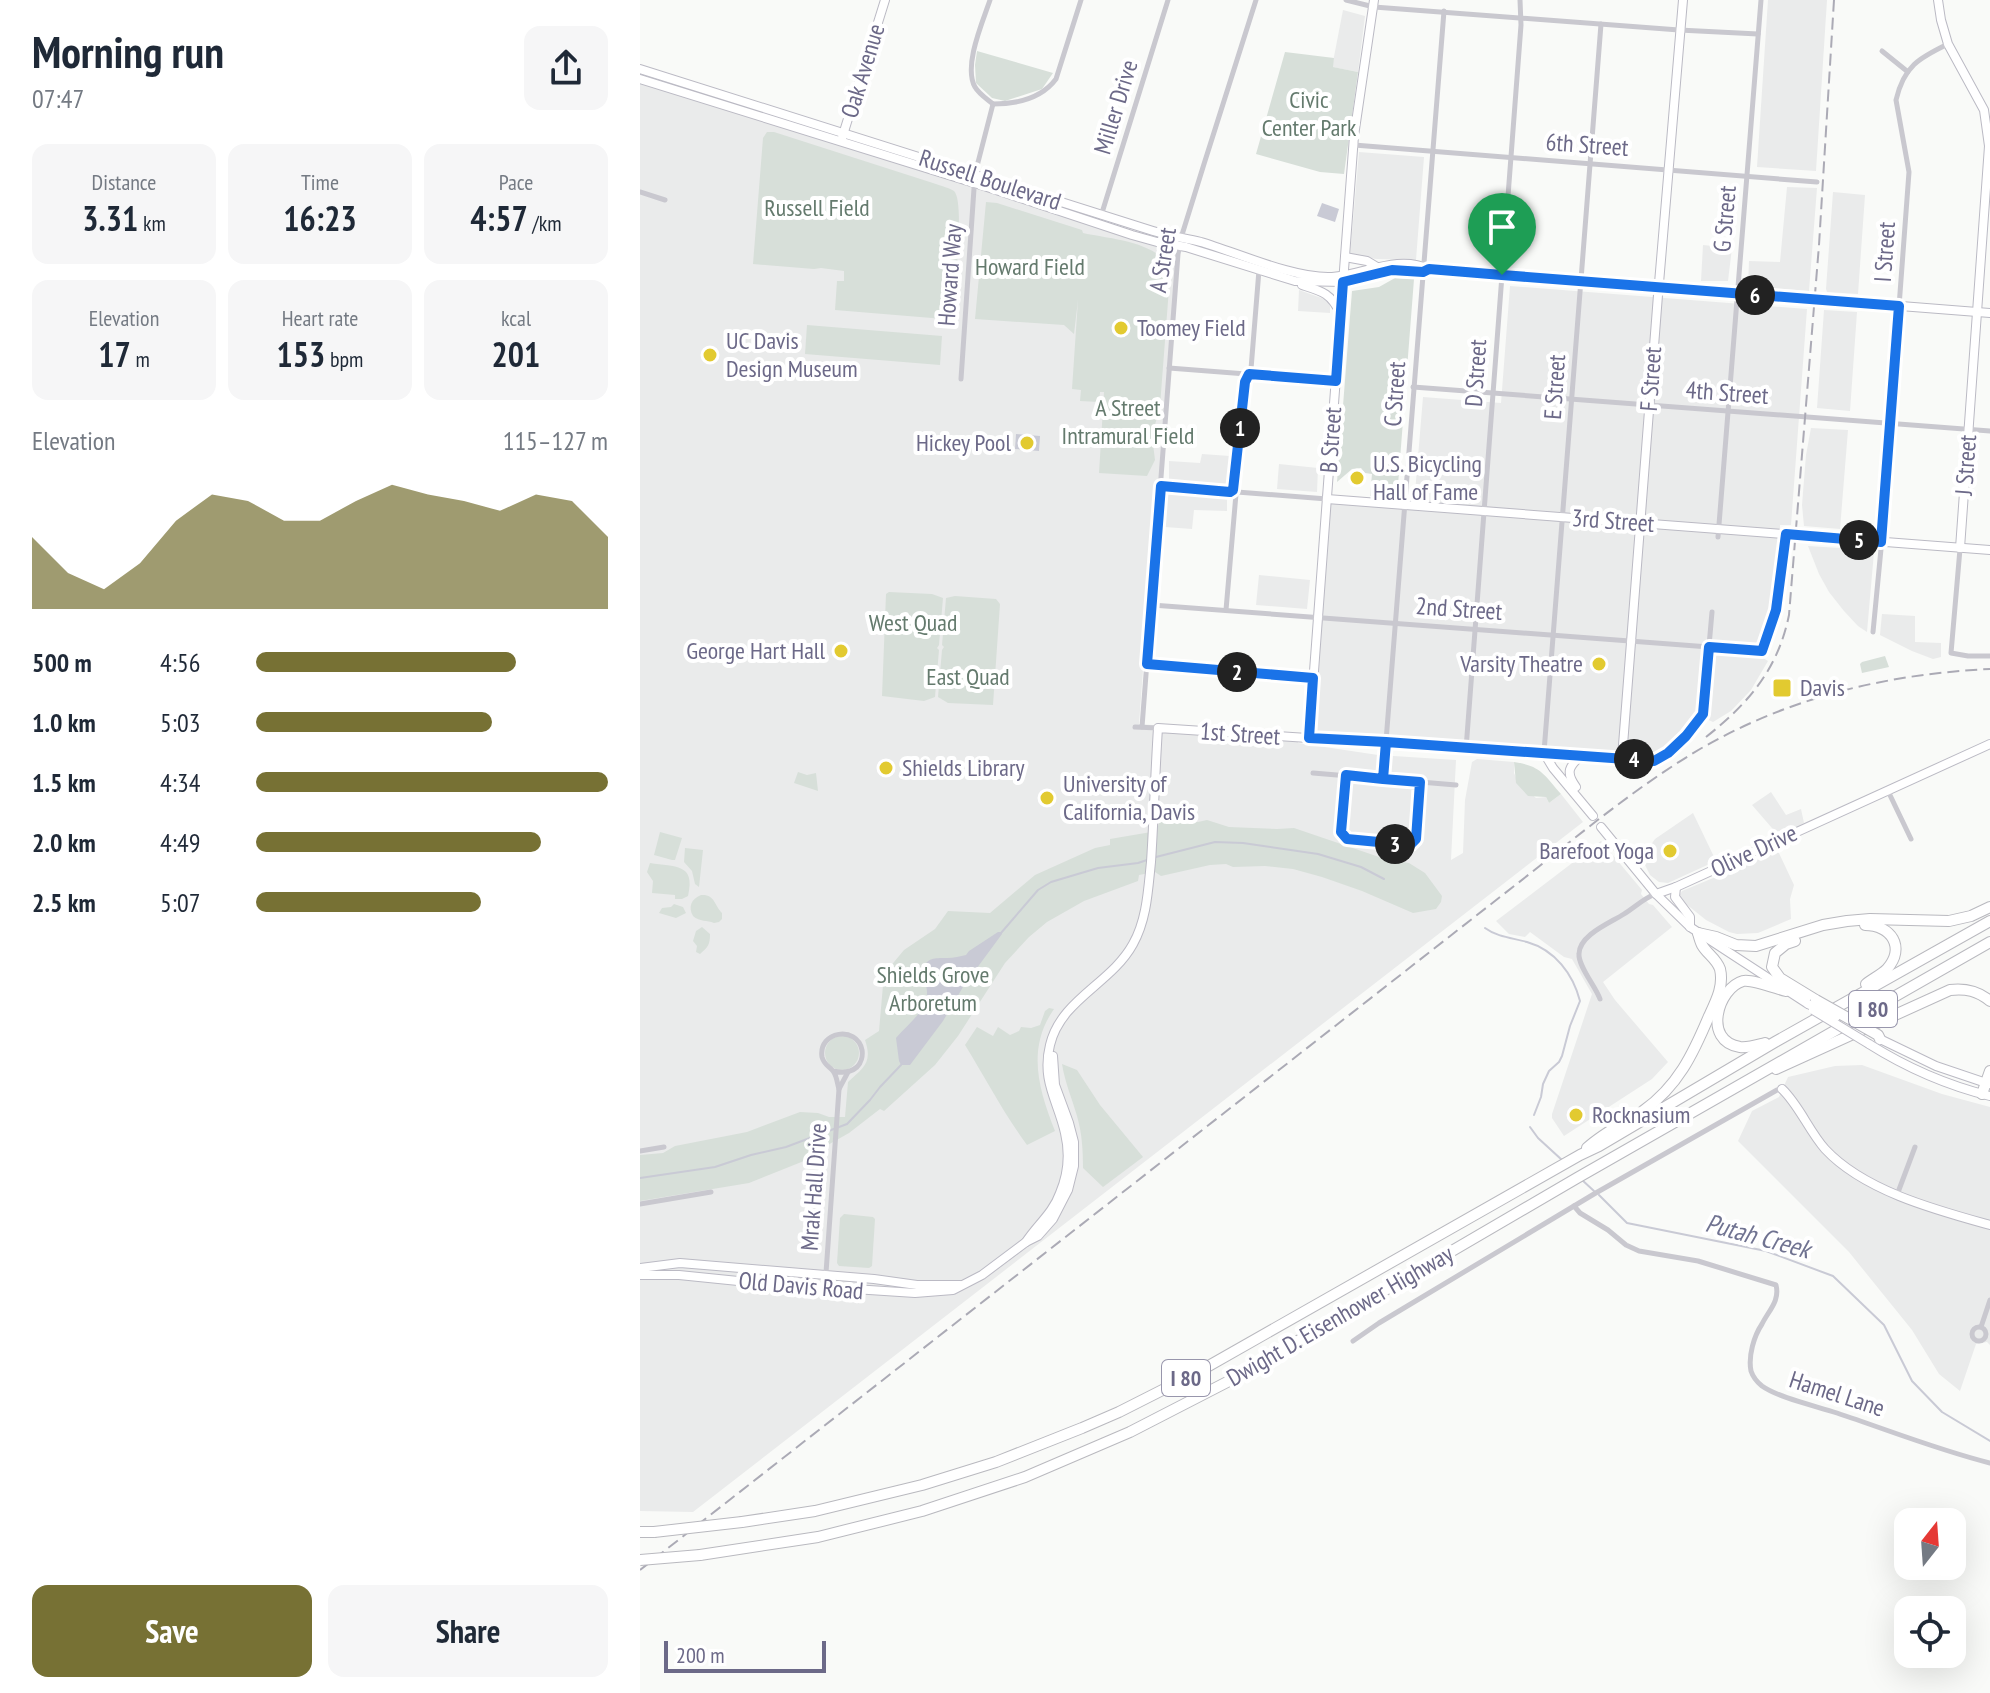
<!DOCTYPE html>
<meta charset="utf-8">
<style>
:root{--surface:#fff;--page:#f6f6f7;--text:#1f2937;--muted:#747a83;--accent:#777134}
body{margin:0;font-family:"PT Sans Narrow",sans-serif;background:var(--page);color:var(--text);height:100vh;display:flex;flex-direction:column;font-size:30px;white-space:nowrap}
*{box-sizing:border-box;margin:0}
p{font-size:26px;color:var(--muted)}
.icon{flex:none;width:44px;height:44px;fill:none;stroke:currentColor;stroke-width:2;stroke-linecap:round;stroke-linejoin:round}
.map{position:relative;flex:1;overflow:hidden}
.sheet{display:flex;flex-direction:column;background:var(--surface);width:640px}
.sheet>*{flex:none}
.needle{width:52px;rotate:17deg}
.buttons{position:absolute;left:1254px;top:1508px;display:grid;gap:16px}
.buttons a{display:grid;place-items:center;width:72px;height:72px;border-radius:16px;background:var(--surface);box-shadow:0 8px 32px #0002;font-size:40px}
.scale{position:absolute;left:24px;bottom:20px;width:162px;box-sizing:border-box;padding-left:8px;border:4px solid #6c6988;border-top:0;font-size:22px;line-height:28px;white-space:nowrap;color:#6c6988;-webkit-text-stroke:6px #fff;paint-order:stroke}
.pin{position:absolute;display:grid;place-items:center;width:68px;height:68px;color:#fff;margin:-82px -34px;border-radius:50% 50% 50% 0;rotate:-45deg;box-shadow:0 0 8px #0007}
.pin .icon{rotate:45deg}
.km{position:absolute;width:40px;height:40px;margin:-20px;border-radius:50%;background:#222;color:#fff;font-size:22px;line-height:40px;text-align:center}
.round{display:grid;place-items:center;flex:none;width:84px;height:84px;border-radius:16px;background:var(--page)}
.overview{display:flex;align-items:center;justify-content:space-between;height:136px;padding:0 32px}
h1{font-size:44px;font-weight:700;line-height:60px}
.figures{display:grid;grid-template-columns:repeat(3,1fr);gap:12px;height:136px;padding:8px 32px}
.figures div{display:grid;align-content:center;border-radius:16px;background:var(--page);text-align:center}
.figures b{font-size:34px;font-weight:700}
.figures small{font-size:22px;font-weight:400}
.figures p{font-size:22px}
.chart{height:224px;padding:16px 32px}
.chart p{display:flex;justify-content:space-between}
.chart svg{width:100%;height:144px;margin-top:8px;fill:var(--accent);opacity:.7}
.action{display:flex;gap:16px;margin-top:auto;padding:16px 32px}
.action a{flex:1;height:92px;border-radius:16px;background:var(--accent);color:#fff;font-size:32px;font-weight:700;line-height:92px;text-align:center}
.action a+a{background:var(--page);color:var(--text)}
ul{padding:0 32px;list-style:none;font-size:26px}
li{display:grid;grid-template-columns:128px 96px 1fr;align-items:center;height:60px}
li i{height:20px;border-radius:10px;background:var(--accent)}
main{display:flex;flex:1;min-height:0}
.map>svg:first-child{display:block}
</style>
<main>
<section class="sheet">
<div class="overview"><div><h1>Morning run</h1><p>07:47</p></div><a class="round"><svg class="icon" aria-label="share" viewBox="0 0 24 24"><path d="M12 15V3M7 8l5-5 5 5M5 13v7h14v-7"/></svg></a></div>
<div class="figures">
<div><p>Distance</p><b>3.31<small> km</small></b></div>
<div><p>Time</p><b>16:23</b></div>
<div><p>Pace</p><b>4:57<small> /km</small></b></div>
</div>
<div class="figures">
<div><p>Elevation</p><b>17<small> m</small></b></div>
<div><p>Heart rate</p><b>153<small> bpm</small></b></div>
<div><p>kcal</p><b>201</b></div>
</div>
<div class="chart"><p><span>Elevation</span>115–127 m</p>
<svg viewBox="0 0 160 44" preserveAspectRatio="none"><path d="M0 44V22L10 33L20 38L30 30L40 17L50 9L60 11L70 17L80 17L90 11L100 6L110 9L120 11L130 14L140 9L150 11L160 22V44z"/></svg>
</div>
<ul>
<li><b>500 m</b>4:56<i style="width:74%"></i></li>
<li><b>1.0 km</b>5:03<i style="width:67%"></i></li>
<li><b>1.5 km</b>4:34<i style="width:100%"></i></li>
<li><b>2.0 km</b>4:49<i style="width:81%"></i></li>
<li><b>2.5 km</b>5:07<i style="width:64%"></i></li>
</ul>
<div class="action"><a>Save</a><a>Share</a></div>
</section>
<div class="map">
<svg width="1350" height="1693" viewBox="0 0 1350 1693">
<rect width="100%" height="100%" fill="#f9faf8"/>
<g fill="#eaebeb">
<polygon points="1128,0 1187,0 1176,171 1117,167"/>
<polygon points="703,10 725,16 718,72 692,67"/>
<polygon points="0,81 537,252 511,603 508,604 499,724 658,736 658,743 738,755 816,760 811,860 823,853 825,800 832,762 837,759 874,762 874,773 878,782 896,798 906,797 909,803 921,794 943,822 53,1512 0,1511"/>
<polygon points="719,152 784,157 776,260 737,259 710,256"/>
<polygon points="1147,187 1177,188 1169,291 1108,286 1109,261 1140,262"/>
<polygon points="1193,192 1225,195 1218,294 1187,292 1186,289"/>
<polygon points="1063,245 1092,248 1088,281 1061,281"/>
<polygon points="870,286 1167,309 1151,525 1140,525 1140,533 1146,534 1134,621 1124,644 1123,658 1128,661 1111,690 1091,711 1073,722 1060,716 1046,736 1023,758 904,753 669,738 687,499 774,505 783,397 861,403"/>
<polygon points="659,290 687,300 690,305 690,313 658,311"/>
<polygon points="1184,310 1217,312 1210,411 1177,408"/>
<polygon points="1171,428 1208,430 1200,529 1164,526 1162,505 1166,455"/>
<polygon points="562,454 590,456 587,485 529,481 529,461 560,463"/>
<polygon points="639,464 678,468 677,492 637,489"/>
<polygon points="527,493 587,497 587,511 554,510 552,529 525,527"/>
<polygon points="1168,546 1215,549 1234,552 1227,632 1218,626 1204,611 1189,592 1179,574"/>
<polygon points="619,575 670,580 667,609 616,605"/>
<polygon points="1242,614 1275,616 1275,642 1301,643 1301,657 1293,659 1272,651 1240,635"/>
<polygon points="1131,792 1146,815 1161,809 1164,823 1138,835 1112,805"/>
<polygon points="1053,813 1076,861 1028,883 1019,882 1010,875 1000,855 1008,849 1015,839"/>
<polygon points="961,841 1002,890 1001,894 1009,904 1013,905 1032,927 963,982 975,1000 1028,1062 1012,1079 924,1136 912,1118 912,1114 952,994 932,959 924,957 890,932 885,937 869,934 856,921"/>
<polygon points="1138,851 1154,885 1150,899 1151,919 1118,933 1097,934 1089,932 1066,920 1041,900 1039,896 1042,891"/>
<polygon points="1222,1065 1302,1094 1350,1107 1350,1345 1347,1342 1336,1344 1320,1391 1299,1374 1272,1330 1209,1252 1098,1141 1112,1111 1139,1097 1148,1077 1195,1066"/>
</g>
<g fill="#d7dfd9">
<polygon points="337,51 413,73 402,89 365,101 352,98 336,83 335,65"/>
<polygon points="645,52 694,58 693,67 718,72 704,174 680,172 616,154"/>
<path d="M127,132h7l162,52c5,2 14,4 18,7 10,9 2,83 1,99h-9l-2,29 -109,-9 2,-29h7v-10l-23,-3 -7,1 -61,-5 10,-126z"/>
<path d="M346,202l11,1 85,27 1,3c23,5 62,8 79,25 5,5 6,11 8,17l-10,131 -8,30 3,24 -8,16 -48,-3 5,-81h-4l-1,10 -19,-1 1,-11 -9,-1 6,-89 -4,34 -10,-9 -89,-6z"/>
<polygon points="755,278 774,279 757,498 730,496 732,474 725,473 721,468 712,469 697,482 712,291 739,287"/>
<polygon points="167,325 302,336 300,365 165,354"/>
<polygon points="249,592 292,594 303,598 299,645 297,648 299,650 295,697 284,701 242,696 246,594"/>
<polygon points="315,596 356,599 360,604 353,705 308,703 298,697 302,650 304,647 302,645 306,598"/>
<polygon points="1245,656 1249,667 1222,673 1220,664 1222,662"/>
<path d="M874,762c28,4 30,13 47,32l-12,9 -3,-6 -18,-1 -12,-13z"/>
<polygon points="158,772 167,775 176,773 178,791 154,783"/>
<path d="M526,812l6,6 5,2 21,2 9,-2 22,7 48,2 17,-1 91,31 24,4 16,10 17,23 -1,6 -5,7 -23,4 -51,-22 -40,-14 -29,-8 -28,-3 -32,1 -7,-3 -16,1 -49,11 -6,-4 -16,3 -1,6 -54,20 -37,21 -18,15 -24,26 -47,73 -23,29 -51,46 -4,-2 -31,24 -23,13 -2,7 -75,30 -109,18v-46l23,-2 12,-7 72,-14 53,-20 18,1 11,4h16l3,-35c15,-14 25,-19 17,-42l14,-9 5,-57 20,-24 31,-21 13,-18 42,2 45,-38 60,-27 15,-3v-6l47,-8 4,-18z"/>
<polygon points="20,832 42,838 35,860 32,860 14,855"/>
<polygon points="45,848 63,850 59,887 55,884 52,871 44,862"/>
<path d="M10,863c25,4 46,0 38,33l-6,3h-7v-4l-23,-2 1,-12 -6,-9z"/>
<path d="M61,895c14,-1 13,10 21,18v6l-3,3 -5,1c-7,-3 -14,-1 -21,-7 -5,-9 -2,-17 8,-21z"/>
<polygon points="34,904 43,907 46,913 36,918 19,913 22,908 31,907"/>
<path d="M62,927l8,7c0,11 -2,13 -10,20l-4,-2 1,-6 -4,-5 3,-10z"/>
<path d="M409,1008l5,1c-28,40 -15,81 1,122l-28,14c-23,-31 -41,-66 -62,-100l12,-18 16,9 5,-9 12,8 9,-4 2,-4 10,1 9,-3 5,-14z"/>
<circle cx="202" cy="1053" r="17"/>
<path d="M422,1064l15,6 23,35 43,52 -40,30 -20,-19c0,-18 -1,-35 -6,-52 -5,-18 -12,-33 -15,-52z"/>
<polygon points="204,1214 233,1217 235,1219 232,1266 229,1268 199,1266 197,1263 200,1218"/>
</g>
<g fill="#c9cad5">
<polygon points="682,203 699,209 695,222 677,216"/>
<polygon points="376,434 400,436 399,451 375,449"/>
<path d="M358,932h3l1,2 -28,38h-7l-5,5 -2,5 3,5 -20,34 -33,44h-9l-2,-4 -3,-23c10,-12 22,-20 29,-35 5,-14 -1,-19 -1,-31 -1,-15 13,-14 23,-14 7,0 13,-2 19,-3l3,-4z"/>
</g>
<g fill="none" stroke-linecap="round" stroke-linejoin="round">
<g stroke="#c9cad5" stroke-width="2">
<polyline points="516,857 575,842 603,843 678,854 721,867 744,879"/>
<path d="M845,928c12,9 28,10 42,14 28,8 46,32 53,59l-10,25 -8,30 -3,6 -10,9 -6,13 -2,13 -7,18"/>
<polyline points="361,933 398,890 411,882 458,868 498,863 510,859"/>
<polyline points="890,1127 898,1138 922,1160"/>
<polyline points="0,1178 75,1167 111,1155 146,1147 207,1124 230,1100 240,1087 261,1065"/>
<polyline points="941,1179 954,1191"/>
<polyline points="959,1195 987,1223 1126,1251 1193,1276 1244,1325 1272,1381 1302,1412 1350,1441"/>
</g>
<g stroke="#bbbac4" stroke-width="10">
<g id="secondary">
<polyline points="1298,0 1301,20 1308,44 1344,110 1349,146 1320,548"/>
<path d="M0,69l513,162c16,5 32,7 48,11 37,11 94,37 131,35 32,-2 65,-23 97,-8"/>
<polyline points="0,79 344,186 492,235 517,242 546,247 655,281 703,282 752,270 783,272 789,269 1350,313"/>
<polyline points="202,138 245,0"/>
<polyline points="705,257 727,261 737,267"/>
<path d="M662,285c19,6 29,8 38,28"/>
<polyline points="687,499 1350,550"/>
<polyline points="669,738 714,136 734,0"/>
<polyline points="904,753 913,768 953,816"/>
<path d="M936,787c-11,-15 -7,-21 6,-32"/>
<polyline points="961,827 1016,894 1050,927 1168,1004"/>
<polyline points="1036,887 1035,897 1050,917 1050,927"/>
<polyline points="1016,894 1036,887 1350,744"/>
<polyline points="1240,1039 1296,1066 1349,1084"/>
<path d="M1229,1044c38,24 77,41 121,52"/>
<path d="M1142,1089c17,16 27,42 43,60 39,42 111,61 165,76"/>
<path d="M386,1242c11,-17 27,-29 34,-49 8,-19 10,-39 5,-60 -7,-32 -24,-52 -15,-88 11,-46 61,-61 83,-101 14,-25 15,-54 18,-82 3,-45 4,-89 7,-134l375,25 20,-1 69,6 36,-463 25,-295"/>
<polyline points="0,1268 40,1263 234,1279 277,1285 320,1285"/>
<polyline points="0,1275 39,1275 108,1282 275,1293 313,1290 342,1275 386,1242 398,1236 413,1219 428,1190 434,1166 434,1142 429,1123 415,1085 413,1056"/>
</g>
</g>
<g stroke="#b9b9bf" stroke-width="12">
<g id="highway">
<path d="M1225,925c26,0 41,22 22,44 -6,6 -15,10 -21,15"/>
<polyline points="1058,933 1076,937 1096,945 1116,946 1183,925 1207,921 1230,919 1309,921 1331,916 1350,907"/>
<polyline points="1155,941 1146,944 1135,953 1132,967 1140,978 1176,1000"/>
<path d="M1125,1043c-8,2 -17,5 -25,4 -38,-6 -22,-59 3,-66 8,-2 32,7 43,10"/>
<path d="M1136,1069l174,-79c16,-2 28,1 40,11"/>
<polyline points="1342,1094 1350,1071"/>
<path d="M947,1148c16,-15 37,-25 56,-37 35,-25 50,-57 66,-95 7,-15 15,-30 11,-47 -4,-11 -13,-15 -18,-24 -2,-4 -3,-8 -4,-12"/>
<polyline points="102,1522 175,1511 282,1485 356,1462 442,1428 479,1412 558,1372 940,1155 959,1146 1135,1042 1350,921"/>
<polyline points="0,1532 14,1532"/>
<polyline points="60,1555 178,1537 282,1511 385,1477 490,1432 591,1380 937,1178 1350,942"/>
</g>
</g>
<g stroke="#c9c8cf" stroke-width="5">
<path d="M350,0c-7,21 -27,66 -15,87 4,7 12,12 18,17 24,0 48,-5 63,-25l25,-79"/>
<polyline points="706,0 734,7 1039,30 1118,34"/>
<polyline points="1242,51 1268,72"/>
<polyline points="714,145 1177,182"/>
<polyline points="0,192 25,200"/>
<polyline points="461,216 528,0"/>
<polyline points="529,368 696,381"/>
<polyline points="321,379 335,174 353,104"/>
<polyline points="773,387 1350,431"/>
<polyline points="521,486 590,492 593,490 605,382 611,369 619,270"/>
<polyline points="1078,537 1121,0"/>
<polyline points="1320,549 1311,653 1328,656 1350,656"/>
<polyline points="512,605 1122,651 1136,610 1146,534"/>
<polyline points="586,610 596,494 597,492 687,499"/>
<path d="M1233,632l8,-83 28,-377 -13,-72c8,-34 23,-42 52,-56"/>
<polyline points="507,664 673,678"/>
<polyline points="495,727 518,728"/>
<polyline points="502,727 538,254 541,238 564,164 616,0"/>
<polyline points="826,749 881,25 880,0"/>
<polyline points="904,752 961,24"/>
<polyline points="983,758 1014,761 1023,758 1046,736 1063,714 1072,612"/>
<polyline points="673,773 816,785"/>
<polyline points="706,775 701,832 704,838 770,845 776,839 780,782"/>
<polyline points="743,779 804,11"/>
<polyline points="1248,791 1271,839"/>
<path d="M960,999c-4,-12 -22,-33 -21,-45 0,-19 31,-31 45,-40 11,-7 19,-15 31,-20"/>
<polyline points="199,1089 208,1072"/>
<polyline points="0,1151 24,1147"/>
<polyline points="1257,1195 1275,1147"/>
<polyline points="0,1204 71,1192"/>
<path d="M934,1206l6,7 28,17 18,15 13,6 59,10 78,24c4,16 -7,25 -14,39 -8,12 -14,32 -11,47 2,6 6,11 11,15 17,12 54,20 75,27 51,17 101,37 153,50"/>
<path d="M185,1287l14,-198c-2,-6 -2,-13 -6,-18 -4,-5 -9,-6 -11,-14 -4,-26 35,-32 40,-7 1,6 -1,13 -5,17 -7,6 -16,6 -24,4"/>
<polyline points="1341,1327 1350,1300"/>
<circle cx="1339" cy="1334" r="7"/>
<polyline points="713,1341 739,1323 954,1194 1137,1090 1142,1089"/>
</g>
<use href="#secondary" stroke="#fff" stroke-width="8"/>
<use href="#highway" stroke="#fff" stroke-width="10"/>
<g stroke="#abaab5" stroke-width="2" stroke-dasharray="12 6" stroke-linecap="butt">
<path d="M1066,737c43,-34 72,-68 83,-122l30,-370 15,-245"/>
<path d="M0,1570l860,-673c65,-50 129,-106 200,-148 90,-52 187,-75 290,-80"/>
</g>
<g stroke="#bbbac4" stroke-width="10" stroke-linecap="butt">
<g id="secondary-bridge">
<polyline points="1168,1004 1196,1017"/>
<polyline points="1173,1010 1229,1044"/>
</g>
</g>
<g stroke="#b9b9bf" stroke-width="12" stroke-linecap="butt">
<g id="highway-bridge">
<polyline points="1176,1000 1238,1035 1240,1039"/>
<polyline points="14,1532 102,1522"/>
<polyline points="0,1560 60,1555"/>
</g>
</g>
<use href="#secondary-bridge" stroke="#fff" stroke-width="8"/>
<use href="#highway-bridge" stroke="#fff" stroke-width="10"/>
</g>
<g fill="none" stroke-linecap="round" stroke-linejoin="round">
<g stroke="#fff" stroke-width="16">
<polyline id="route" points="862,275 789,269 783,272 752,270 703,282 696,381 609,374 605,382 593,490 590,492 521,486 507,664 673,678 669,738 746,742 743,779 706,775 701,832 707,839 770,845 776,839 780,782 743,779 746,742 1014,761 1028,753 1046,736 1063,714 1069,647 1122,651 1136,610 1146,534 1241,542 1259,306 862,275"/>
</g>
<use href="#route" stroke="#1a73e8" stroke-width="10"/>
</g>
<g fill="#e2ca30" stroke="#fff" stroke-width="3">
<circle cx="481" cy="328" r="8"/>
<circle cx="70" cy="355" r="8"/>
<circle cx="387" cy="443" r="8"/>
<circle cx="717" cy="478" r="8"/>
<circle cx="201" cy="651" r="8"/>
<circle cx="959" cy="664" r="8"/>
<rect x="1132" y="678" width="20" height="20" rx="4"/>
<circle cx="246" cy="768" r="8"/>
<circle cx="407" cy="798" r="8"/>
<circle cx="1030" cy="851" r="8"/>
<circle cx="936" cy="1115" r="8"/>
</g>
<g text-anchor="middle" stroke-width="8" stroke-linejoin="round" paint-order="stroke">
<g fill="#fff" stroke="#9896ac" stroke-width="2">
<rect x="1209" y="991" width="48" height="36" rx="6"/>
<rect x="522" y="1360" width="48" height="36" rx="6"/>
</g>
<g font-size="22" font-weight="bold" fill="#6c6988">
<text x="1233" y="1017">I 80</text>
<text x="546" y="1386">I 80</text>
</g>
<g font-size="24" fill="#6c6988" stroke="#fff">
<text transform="translate(223 71) rotate(-73)" y="8">Oak Avenue</text>
<text transform="translate(476 107) rotate(-73)" y="8">Miller Drive</text>
<text transform="translate(947 145) rotate(4)" y="8">6th Street</text>
<text transform="translate(350 180) rotate(18)" y="8">Russell Boulevard</text>
<text transform="translate(1085 219) rotate(-85)" y="8">G Street</text>
<text transform="translate(1245 252) rotate(-86)" y="8">I Street</text>
<text transform="translate(523 260) rotate(-81)" y="8">A Street</text>
<text transform="translate(310 275) rotate(-86)" y="8">Howard Way</text>
<text transform="translate(836 373) rotate(-86)" y="8">D Street</text>
<text transform="translate(1011 379) rotate(-86)" y="8">F Street</text>
<text transform="translate(915 387) rotate(-86)" y="8">E Street</text>
<text transform="translate(1087 393) rotate(4)" y="8">4th Street</text>
<text transform="translate(755 394) rotate(-86)" y="8">C Street</text>
<text transform="translate(691 440) rotate(-86)" y="8">B Street</text>
<text transform="translate(1326 465) rotate(-86)" y="8">J Street</text>
<text transform="translate(973 521) rotate(4)" y="8">3rd Street</text>
<text transform="translate(819 609) rotate(4)" y="8">2nd Street</text>
<text transform="translate(600 734) rotate(4)" y="8">1st Street</text>
<text transform="translate(1114 851) rotate(-25)" y="8">Olive Drive</text>
<text transform="translate(174 1187) rotate(-86)" y="8">Mrak Hall Drive</text>
<text transform="translate(161 1286) rotate(5)" y="8">Old Davis Road</text>
<text transform="translate(700 1316) rotate(-30)" y="8">Dwight D. Eisenhower Highway</text>
<text transform="translate(1197 1394) rotate(18)" y="8">Hamel Lane</text>
</g>
<g font-size="24" fill="#647a6d" stroke="#fff">
<text x="669" y="108">Civic<tspan x="669" dy="28">Center Park</tspan></text>
<text x="177" y="216">Russell Field</text>
<text x="390" y="275">Howard Field</text>
<text x="488" y="416">A Street<tspan x="488" dy="28">Intramural Field</tspan></text>
<text x="273" y="631">West Quad</text>
<text x="328" y="685">East Quad</text>
<text x="293" y="983">Shields Grove<tspan x="293" dy="28">Arboretum</tspan></text>
</g>
<g font-size="24" fill="#6c6988" stroke="#fff" text-anchor="start">
<text x="497" y="336">Toomey Field</text>
<text x="86" y="349">UC Davis<tspan x="86" dy="28">Design Museum</tspan></text>
<text x="371" y="451" text-anchor="end">Hickey Pool</text>
<text x="733" y="472">U.S. Bicycling<tspan x="733" dy="28">Hall of Fame</tspan></text>
<text x="185" y="659" text-anchor="end">George Hart Hall</text>
<text x="943" y="672" text-anchor="end">Varsity Theatre</text>
<text x="1160" y="696">Davis</text>
<text x="262" y="776">Shields Library</text>
<text x="423" y="792">University of<tspan x="423" dy="28">California, Davis</tspan></text>
<text x="1014" y="859" text-anchor="end">Barefoot Yoga</text>
<text x="952" y="1123">Rocknasium</text>
</g>
<g font-size="26" font-style="italic" fill="#707391" stroke="#fff">
<text transform="translate(1118 1236) rotate(15)" y="9">Putah Creek</text>
</g>
</g>
</svg>
<div class="buttons">
<a><svg class="needle" viewBox="-14 -14 28 28"><path d="M0-13l5 13h-10z" fill="#e53935"/><path d="M0 13l5-13h-10z" fill="#747a83"/></svg></a>
<a><svg class="icon" aria-label="locate" viewBox="0 0 24 24"><circle cx="12" cy="12" r="6"/><path d="M12 2v4M12 18v4M2 12h4M18 12h4"/></svg></a>
</div>
<div class="scale">200 m</div>
<div class="pin" style="left:862px;top:275px;background:#1e9e55"><svg class="icon" aria-label="arrive" viewBox="0 0 24 24"><path d="M6 21V4h12l-3 4 3 4H6"/></svg></div>
<b class="km" style="left:600px;top:428px">1</b>
<b class="km" style="left:597px;top:672px">2</b>
<b class="km" style="left:755px;top:844px">3</b>
<b class="km" style="left:994px;top:759px">4</b>
<b class="km" style="left:1219px;top:540px">5</b>
<b class="km" style="left:1115px;top:295px">6</b>
</div>
</main>
